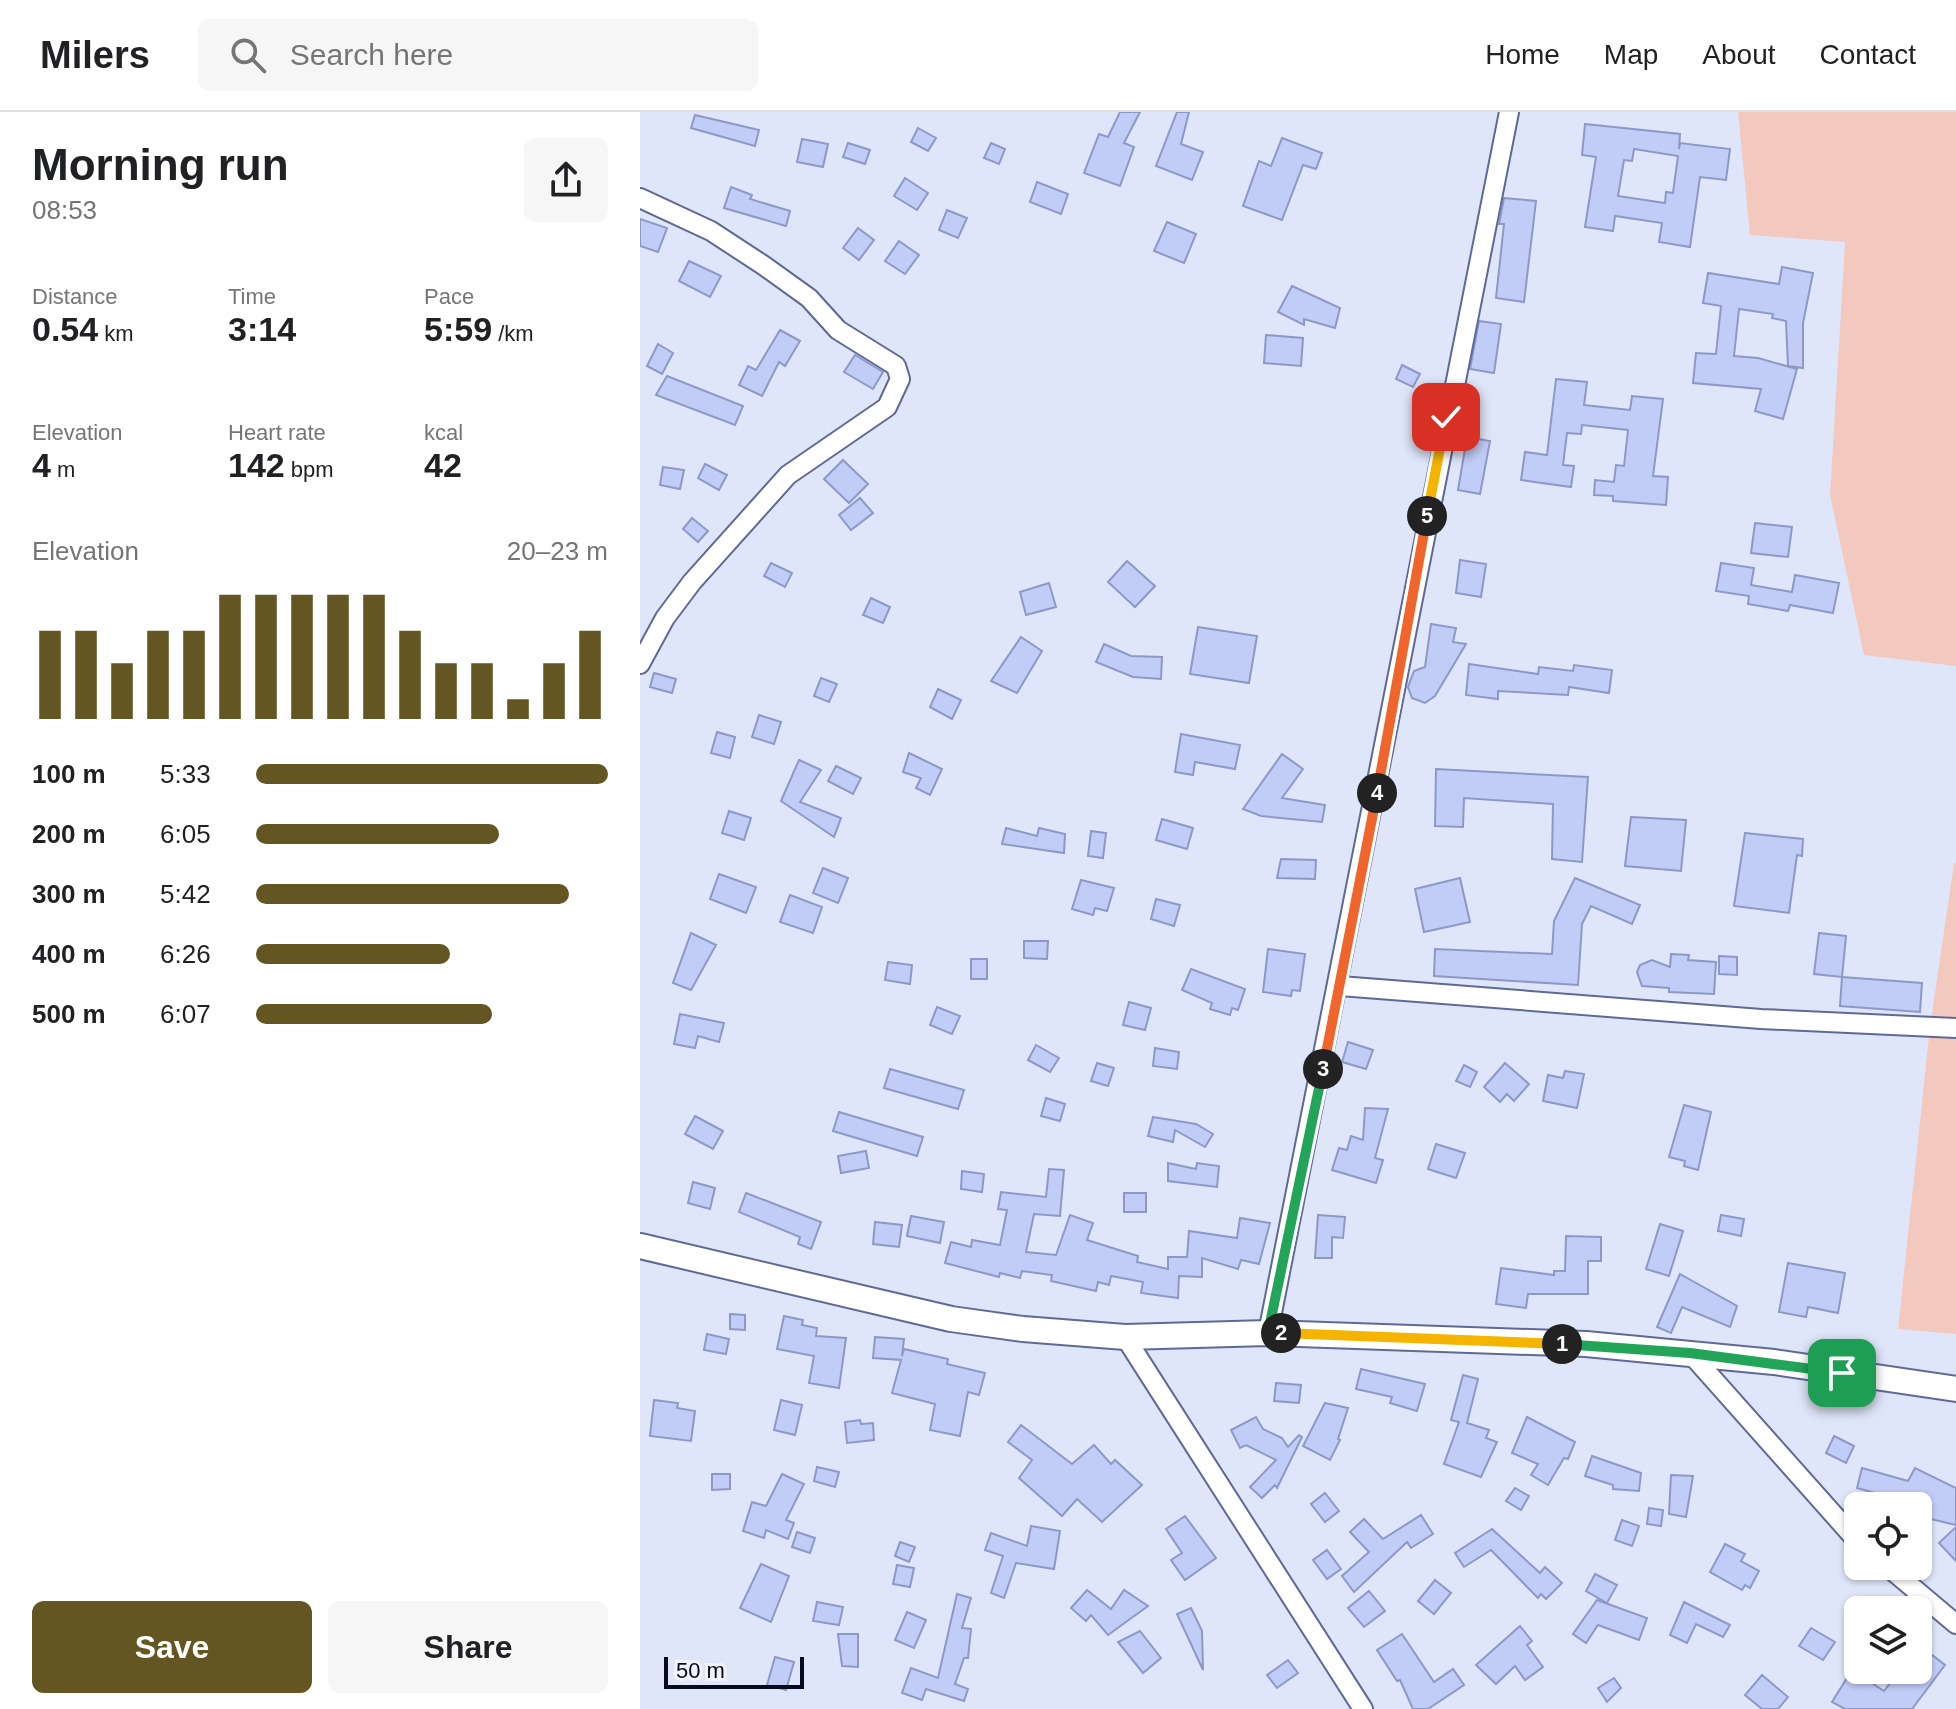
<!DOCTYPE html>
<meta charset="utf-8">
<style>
:root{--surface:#fff;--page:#f6f6f6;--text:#202124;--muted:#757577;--line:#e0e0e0;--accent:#645623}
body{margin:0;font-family:Helvetica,sans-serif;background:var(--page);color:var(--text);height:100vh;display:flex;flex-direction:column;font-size:30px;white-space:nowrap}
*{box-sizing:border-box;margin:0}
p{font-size:26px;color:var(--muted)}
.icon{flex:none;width:44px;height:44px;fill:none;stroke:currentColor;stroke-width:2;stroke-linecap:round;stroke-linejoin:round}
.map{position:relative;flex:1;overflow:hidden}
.details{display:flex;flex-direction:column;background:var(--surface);width:640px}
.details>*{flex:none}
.buttons{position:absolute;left:1204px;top:1380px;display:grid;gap:16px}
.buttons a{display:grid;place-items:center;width:88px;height:88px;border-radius:12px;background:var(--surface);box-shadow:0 2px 6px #0004;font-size:40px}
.scale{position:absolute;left:24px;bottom:20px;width:140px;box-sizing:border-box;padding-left:8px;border:4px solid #070a1a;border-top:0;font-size:22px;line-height:28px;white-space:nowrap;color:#070a1a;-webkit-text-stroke:6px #f1f3fe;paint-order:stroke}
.pin{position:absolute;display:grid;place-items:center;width:68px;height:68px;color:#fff;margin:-34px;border-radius:16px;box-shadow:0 4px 12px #0006}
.km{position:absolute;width:40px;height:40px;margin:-20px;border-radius:50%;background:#222;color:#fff;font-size:22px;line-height:40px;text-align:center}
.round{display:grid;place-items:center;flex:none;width:84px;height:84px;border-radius:12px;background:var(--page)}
.headline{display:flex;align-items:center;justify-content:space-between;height:136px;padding:0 32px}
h1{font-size:44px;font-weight:800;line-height:60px}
.stats{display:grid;grid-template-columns:repeat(3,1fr);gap:12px;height:136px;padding:8px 32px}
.stats div{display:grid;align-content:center}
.stats b{font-size:34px;font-weight:800}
.stats small{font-size:22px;font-weight:400}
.stats p{font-size:22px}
.chart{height:224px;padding:16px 32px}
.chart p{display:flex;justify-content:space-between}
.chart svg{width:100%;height:144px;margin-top:8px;stroke:var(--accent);stroke-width:6}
.cta{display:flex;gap:16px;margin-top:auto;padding:16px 32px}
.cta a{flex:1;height:92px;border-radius:12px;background:var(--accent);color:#fff;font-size:32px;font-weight:800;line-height:92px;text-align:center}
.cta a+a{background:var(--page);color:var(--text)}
ul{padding:0 32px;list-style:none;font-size:26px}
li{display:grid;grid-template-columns:128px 96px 1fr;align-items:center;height:60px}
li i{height:20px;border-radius:10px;background:var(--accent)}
header{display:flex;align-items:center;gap:48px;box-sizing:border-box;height:112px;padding:0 40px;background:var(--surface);border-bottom:2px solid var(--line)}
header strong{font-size:38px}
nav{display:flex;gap:44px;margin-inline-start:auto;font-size:28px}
.search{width:560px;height:72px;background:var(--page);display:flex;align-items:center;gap:20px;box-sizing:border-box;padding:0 28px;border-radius:12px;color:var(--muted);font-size:30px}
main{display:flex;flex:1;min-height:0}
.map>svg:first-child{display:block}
</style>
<header>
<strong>Milers</strong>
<div class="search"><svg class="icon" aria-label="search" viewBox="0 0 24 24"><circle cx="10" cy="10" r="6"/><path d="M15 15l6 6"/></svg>Search here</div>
<nav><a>Home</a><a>Map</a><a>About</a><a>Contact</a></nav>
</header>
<main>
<section class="details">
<div class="headline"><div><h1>Morning run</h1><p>08:53</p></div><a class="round"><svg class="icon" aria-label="share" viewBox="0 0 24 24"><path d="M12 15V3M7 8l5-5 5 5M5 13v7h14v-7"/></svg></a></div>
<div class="stats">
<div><p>Distance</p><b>0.54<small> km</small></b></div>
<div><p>Time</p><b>3:14</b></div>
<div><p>Pace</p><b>5:59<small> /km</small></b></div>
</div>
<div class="stats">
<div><p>Elevation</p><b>4<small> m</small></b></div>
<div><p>Heart rate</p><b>142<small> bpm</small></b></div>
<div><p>kcal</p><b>42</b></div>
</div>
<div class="chart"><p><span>Elevation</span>20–23 m</p>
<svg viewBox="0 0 160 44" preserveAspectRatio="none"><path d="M5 44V17M15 44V17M25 44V27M35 44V17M45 44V17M55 44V6M65 44V6M75 44V6M85 44V6M95 44V6M105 44V17M115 44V27M125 44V27M135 44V38M145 44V27M155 44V17"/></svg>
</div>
<ul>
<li><b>100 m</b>5:33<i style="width:100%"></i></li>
<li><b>200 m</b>6:05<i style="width:69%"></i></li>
<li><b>300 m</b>5:42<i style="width:89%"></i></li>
<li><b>400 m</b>6:26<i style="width:55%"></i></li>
<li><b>500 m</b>6:07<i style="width:67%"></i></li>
</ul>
<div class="cta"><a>Save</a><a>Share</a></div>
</section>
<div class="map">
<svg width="1316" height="1597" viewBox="0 0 1316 1597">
<rect width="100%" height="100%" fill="#e0e6fa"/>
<g fill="#f3c9bf">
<polygon points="1098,0 1316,0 1316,554 1224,543 1190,383 1205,130 1110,123"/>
<polygon points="1314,751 1316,751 1316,1222 1258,1217 1290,915"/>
</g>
<g fill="#c2cdf7" stroke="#8d98c7" stroke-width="2" fill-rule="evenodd">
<polygon points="480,0 500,0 484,31 494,35 480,74 444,61 459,22 468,25"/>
<polygon points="537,0 549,0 541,32 563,40 552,68 516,54"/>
<polygon points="55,3 119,18 115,34 51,16"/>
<path d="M945,12l95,10 -1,15 1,-6 50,6 -4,31 -26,-3 -10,70 -31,-5 3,-19 -47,-7 -2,15 -28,-4 11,-70 -14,-2zM994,37l44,7 -5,37 -7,-1 -1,11 -47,-7 6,-36 8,1z"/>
<polygon points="278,16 296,26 288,39 271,30"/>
<polygon points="642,26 682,41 676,57 663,53 642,108 603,94 619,49 631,54"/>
<polygon points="162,27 188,32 183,55 157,50"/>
<polygon points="208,31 230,38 225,52 203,45"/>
<polygon points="351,31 365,37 359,52 344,46"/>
<polygon points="265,66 288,81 277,98 254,84"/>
<polygon points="397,70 428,82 421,102 390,90"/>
<polygon points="91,75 112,83 110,87 150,99 146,114 84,96"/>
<polygon points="864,86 896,89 884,190 856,186 864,112 859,112"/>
<polygon points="307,98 327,106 318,126 299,118"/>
<polygon points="0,107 27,116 18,140 0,134"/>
<polygon points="527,110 556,122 544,151 514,139"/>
<polygon points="218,116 234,128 219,148 203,136"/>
<polygon points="259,129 279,143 265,162 245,149"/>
<polygon points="49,149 81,164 70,185 39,169"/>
<polygon points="1142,155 1173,161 1163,211 1163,256 1148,254 1146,209 1132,206 1133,202 1099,197 1094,244 1118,246 1157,257 1143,307 1115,299 1121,277 1053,271 1056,241 1076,242 1081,194 1063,191 1068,161 1139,172"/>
<polygon points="652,174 700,196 695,216 664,207 664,213 638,200"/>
<polygon points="839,209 861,212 854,261 830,257"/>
<polygon points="140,218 160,229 145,254 139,250 122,284 99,273 108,254 116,258"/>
<polygon points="626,223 663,226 661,254 624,251"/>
<polygon points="18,232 33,241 22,262 7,254"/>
<polygon points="215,243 243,260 233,277 204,260"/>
<polygon points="762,253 780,262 773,275 756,267"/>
<polygon points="27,264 103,294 95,313 16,283"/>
<polygon points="916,267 947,270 944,293 990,298 992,284 1023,287 1013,364 1028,365 1026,393 973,389 973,384 954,383 955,368 974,370 976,353 984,354 988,318 942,313 941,322 927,321 923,353 934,354 931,375 881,368 885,340 907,343"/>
<polygon points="827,325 850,329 840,382 818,378"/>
<polygon points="203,348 228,372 209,391 184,367"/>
<polygon points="65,352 87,363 79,378 58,366"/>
<polygon points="23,355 44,358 40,377 20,373"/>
<polygon points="220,386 233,401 211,418 199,403"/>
<polygon points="52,406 68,419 58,430 43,417"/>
<polygon points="1115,411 1152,415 1148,445 1111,441"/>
<polygon points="820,448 846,452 841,485 816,481"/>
<polygon points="487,449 515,474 495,495 468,470"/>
<polygon points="131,451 152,461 145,475 124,464"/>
<polygon points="1081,451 1114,456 1111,473 1152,480 1155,463 1199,471 1193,501 1150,493 1148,499 1108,492 1109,484 1076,479"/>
<polygon points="409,471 416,495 386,503 380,480"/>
<polygon points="231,486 250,495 243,511 223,503"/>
<polygon points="791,512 816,516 813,530 826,532 795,584 785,591 772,586 768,575 774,559 785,555"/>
<polygon points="558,515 617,524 609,571 550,562"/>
<polygon points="381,525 402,539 377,581 351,569"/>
<polygon points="464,532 491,544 522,545 521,567 493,565 456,550"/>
<polygon points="829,552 898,562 899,555 933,559 934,553 972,558 969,581 929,575 928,583 858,579 858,587 826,583"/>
<polygon points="14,561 36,567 32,581 10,575"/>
<polygon points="181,566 197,572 189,590 174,584"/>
<polygon points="298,577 321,588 312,607 290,595"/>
<polygon points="119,603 141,610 134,632 112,625"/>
<polygon points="77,620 95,625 90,646 71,641"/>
<polygon points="541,622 600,633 595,657 555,650 553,663 535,660"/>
<polygon points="269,641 302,657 290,683 276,676 281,666 263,660"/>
<polygon points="642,642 663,657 642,686 685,693 682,710 621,704 603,697"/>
<polygon points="159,648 181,658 160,690 201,706 194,725 141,689"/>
<polygon points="196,654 221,666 213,682 188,669"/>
<polygon points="796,657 948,665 942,750 912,747 913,692 824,686 823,715 795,714"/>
<polygon points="89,699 111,706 104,728 82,721"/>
<polygon points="991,705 1046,708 1041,759 985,754"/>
<polygon points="522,707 553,716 547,737 516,728"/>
<polygon points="366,716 397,724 399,716 425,722 424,741 362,732"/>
<polygon points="451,719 466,721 463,746 448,744"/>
<polygon points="1105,721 1163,727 1162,744 1157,743 1149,801 1094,794"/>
<polygon points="641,747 676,748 675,767 637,766"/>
<polygon points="183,756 208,766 198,791 173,781"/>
<polygon points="79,762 116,775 106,801 70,787"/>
<polygon points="820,766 830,810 784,820 775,777"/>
<polygon points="935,766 1000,793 992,812 951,794 942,812 938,873 794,864 795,837 912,842 914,809"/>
<polygon points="441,768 474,776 467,799 455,796 453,803 432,797"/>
<polygon points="150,783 182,795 173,821 140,810"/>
<polygon points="516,787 540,793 534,814 511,807"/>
<polygon points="51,821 76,833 51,878 33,871"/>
<polygon points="1179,821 1206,824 1202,865 1174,862"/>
<polygon points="384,829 408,829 407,847 384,846"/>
<polygon points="628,837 665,842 660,879 652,878 651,884 623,880"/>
<polygon points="1031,842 1049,843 1048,848 1076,850 1074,882 1029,880 1029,876 1002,874 997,860 1000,853 1012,848 1030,855"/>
<polygon points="1079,844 1097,845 1097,863 1079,862"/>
<rect x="331" y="847" width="16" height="20"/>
<polygon points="248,850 272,853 270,872 245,868"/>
<polygon points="551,857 605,877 598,898 592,896 590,903 570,897 572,891 542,878"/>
<polygon points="1202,865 1282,871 1280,900 1200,894"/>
<polygon points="489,890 511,896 505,918 483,913"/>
<polygon points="297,895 320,904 312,922 290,913"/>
<polygon points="40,902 84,911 79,930 58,924 55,936 34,932"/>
<polygon points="708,930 733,938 726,957 702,950"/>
<polygon points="396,933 419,946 410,960 388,948"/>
<polygon points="515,936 539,940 537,957 513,954"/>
<polygon points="457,951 474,956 468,974 451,969"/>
<polygon points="865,951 889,972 874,989 867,982 860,990 844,975"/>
<polygon points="824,953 837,960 830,975 816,969"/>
<polygon points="250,957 324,978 318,997 244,976"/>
<polygon points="925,959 944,962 937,996 903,989 908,963 923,966"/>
<polygon points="406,986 425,992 420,1009 401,1004"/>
<polygon points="1044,993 1071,1000 1058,1058 1044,1054 1045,1049 1029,1045"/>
<polygon points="725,996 748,997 735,1046 743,1048 736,1071 692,1058 699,1036 707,1038 711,1024 723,1028"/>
<polygon points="199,1000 283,1025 277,1044 193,1019"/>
<polygon points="55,1004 83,1019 73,1037 45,1022"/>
<polygon points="513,1005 556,1012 573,1022 565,1035 535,1018 533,1030 508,1024"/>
<polygon points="796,1032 825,1041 816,1066 788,1057"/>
<polygon points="226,1039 229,1056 201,1061 198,1044"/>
<polygon points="528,1051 556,1057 557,1051 579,1054 577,1075 528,1069"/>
<polygon points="409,1057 424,1058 420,1104 394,1102 386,1140 416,1143 430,1103 453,1111 447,1128 498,1144 497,1150 528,1157 528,1145 547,1145 549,1119 597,1126 600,1106 630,1111 619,1152 601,1148 598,1157 562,1146 562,1165 539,1164 538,1186 501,1181 503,1170 471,1164 469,1173 458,1170 456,1179 411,1169 412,1163 382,1159 380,1166 360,1161 359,1165 305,1151 311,1130 331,1135 332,1128 360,1133 367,1098 358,1097 361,1080 406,1085"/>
<polygon points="322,1059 344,1062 342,1080 321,1077"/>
<polygon points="53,1070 75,1076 70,1097 48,1091"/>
<polygon points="106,1081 181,1110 171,1137 158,1132 160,1125 99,1100"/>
<rect x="484" y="1081" width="22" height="19"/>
<polygon points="678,1103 705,1105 703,1126 692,1125 692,1146 675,1146"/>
<polygon points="1081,1103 1104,1107 1101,1124 1078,1119"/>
<polygon points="271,1104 304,1110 300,1131 267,1124"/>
<polygon points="235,1110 262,1113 259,1135 233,1132"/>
<polygon points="1020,1112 1043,1119 1029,1164 1006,1157"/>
<polygon points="926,1124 961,1125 961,1149 948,1149 948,1182 888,1182 886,1196 856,1192 861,1156 914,1163 914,1159 925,1159"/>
<polygon points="1148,1151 1205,1161 1198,1201 1168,1195 1166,1205 1139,1200"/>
<polygon points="1040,1162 1097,1194 1090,1215 1042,1195 1031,1221 1017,1215"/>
<polygon points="90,1202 105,1203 105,1218 90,1217"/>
<polygon points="144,1204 163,1208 162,1213 177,1216 176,1224 206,1226 199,1276 169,1271 174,1244 137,1237"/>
<polygon points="67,1222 89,1227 86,1242 64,1238"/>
<polygon points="235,1225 264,1227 262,1244 264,1237 308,1247 307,1252 345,1261 339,1283 328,1280 320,1324 290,1318 295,1292 252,1281 261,1248 233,1246"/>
<polygon points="721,1257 785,1272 777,1299 750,1291 752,1285 716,1277"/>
<polygon points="823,1263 838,1267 827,1311 849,1318 846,1326 857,1330 841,1365 804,1352 819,1310 811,1308"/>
<polygon points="636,1271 661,1273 659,1291 634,1289"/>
<polygon points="14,1288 38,1291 37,1296 55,1299 51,1329 10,1324"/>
<polygon points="141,1288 162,1293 155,1323 134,1318"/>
<polygon points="685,1291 708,1296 698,1327 700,1328 690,1348 663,1334"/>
<polygon points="616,1305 623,1317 642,1326 648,1335 659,1323 662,1325 637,1376 635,1373 622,1386 610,1375 636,1348 606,1333 600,1336 591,1318"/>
<polygon points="887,1305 935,1330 928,1347 924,1346 908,1373 891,1363 898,1352 872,1341"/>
<polygon points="220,1308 221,1312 233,1311 234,1328 207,1331 205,1310"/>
<polygon points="381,1313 432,1352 454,1333 471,1352 475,1348 502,1373 462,1410 437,1387 422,1404 379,1366 392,1348 368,1330"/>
<polygon points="1194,1324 1214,1334 1206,1351 1186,1341"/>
<polygon points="952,1344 1001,1361 999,1379 973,1377 973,1373 945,1364"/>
<polygon points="177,1355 199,1360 195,1375 174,1369"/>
<polygon points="1222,1356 1268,1369 1275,1356 1316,1376 1316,1413 1278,1404 1278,1394 1258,1394 1260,1388 1217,1376"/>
<polygon points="72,1362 90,1362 90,1377 72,1378"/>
<polygon points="142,1362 164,1372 146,1408 154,1411 148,1427 126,1418 124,1426 103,1419 112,1390 126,1394"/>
<polygon points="1031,1363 1053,1364 1046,1405 1029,1402"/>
<polygon points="875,1376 889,1384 881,1398 866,1389"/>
<polygon points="685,1381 699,1399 685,1410 671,1392"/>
<polygon points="1009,1396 1023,1398 1021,1414 1007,1412"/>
<polygon points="781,1403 793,1422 771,1436 767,1430 714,1480 702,1464 729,1440 710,1420 724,1407 743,1427"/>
<polygon points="545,1404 576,1446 545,1468 531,1448 542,1441 526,1417"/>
<polygon points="982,1408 999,1414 992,1434 975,1428"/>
<polygon points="391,1414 420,1419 414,1457 376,1451 364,1486 351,1481 363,1444 345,1438 351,1421 387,1434"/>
<polygon points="1316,1415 1316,1449 1299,1431"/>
<polygon points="852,1417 900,1461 905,1455 922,1471 906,1487 901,1482 898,1486 851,1438 824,1455 815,1441"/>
<polygon points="157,1420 175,1426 170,1441 152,1435"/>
<polygon points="260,1430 275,1435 269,1450 255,1444"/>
<polygon points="1085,1432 1105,1442 1101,1449 1119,1459 1110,1476 1105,1473 1102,1478 1070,1460"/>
<polygon points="687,1438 701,1457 687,1467 673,1448"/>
<polygon points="121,1452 149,1464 131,1510 100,1496"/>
<polygon points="257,1453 274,1456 270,1475 253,1472"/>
<polygon points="955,1462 977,1473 967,1491 946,1479"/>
<polygon points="795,1468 811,1481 794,1502 778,1489"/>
<polygon points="447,1478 471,1497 484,1478 508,1494 468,1523 451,1503 446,1509 431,1496"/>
<polygon points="729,1479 745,1499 724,1515 708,1496"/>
<polygon points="317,1482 331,1486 322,1516 331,1517 328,1546 324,1546 315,1572 328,1577 324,1589 286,1577 282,1588 262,1581 271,1556 298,1566"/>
<polygon points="957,1488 1007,1506 999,1528 958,1513 946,1531 933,1522"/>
<polygon points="177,1490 203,1495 199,1513 173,1509"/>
<polygon points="1044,1490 1090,1513 1083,1525 1056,1512 1047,1531 1030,1523"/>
<polygon points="551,1496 562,1519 563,1558 537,1502"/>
<polygon points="267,1500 286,1508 274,1536 255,1528"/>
<polygon points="880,1514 892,1529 887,1533 903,1555 885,1568 875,1554 856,1572 836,1553"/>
<polygon points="1171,1516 1195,1530 1183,1548 1159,1534"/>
<polygon points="500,1519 521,1546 503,1561 478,1530"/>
<polygon points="198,1522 218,1522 218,1555 202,1554"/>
<polygon points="762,1522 794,1570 813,1557 824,1573 788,1597 773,1597 760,1568 757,1569 737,1538"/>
<polygon points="1278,1532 1305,1553 1272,1597 1205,1597 1192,1590 1212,1558 1244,1579 1260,1558 1278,1558"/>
<polygon points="135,1545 154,1550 146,1578 127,1573"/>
<polygon points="648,1548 658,1561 637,1576 627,1563"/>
<polygon points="1122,1563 1148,1585 1138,1597 1122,1597 1105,1583"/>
<polygon points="974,1566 981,1576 967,1590 958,1576"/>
</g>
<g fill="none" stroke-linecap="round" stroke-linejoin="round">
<g stroke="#5f6995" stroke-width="22">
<g id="minor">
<polyline points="0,86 71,119 123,153 169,186 198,218 256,254 260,267 247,295 148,363 52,470 25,506 0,552"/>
<polyline points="700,874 1121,907 1316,916"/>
<path d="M628,1221c84,-407 158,-815 241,-1221"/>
<polyline points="485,1225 723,1597"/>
<polyline points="1050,1241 1218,1430"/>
<polyline points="1247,1454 1316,1512"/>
</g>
</g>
<g stroke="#5f6995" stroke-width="28">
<polyline id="major" points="0,1134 311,1207 383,1217 485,1225 628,1221 946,1232 1134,1250 1316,1277"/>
</g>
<use href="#minor" stroke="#fff" stroke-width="18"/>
<use href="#major" stroke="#fff" stroke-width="24"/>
</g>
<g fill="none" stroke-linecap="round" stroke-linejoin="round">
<g stroke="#fff" stroke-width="16">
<polyline id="split-1" points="922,1232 1050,1241 1202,1261"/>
</g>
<g stroke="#fff" stroke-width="16">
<polyline id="split-2" points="641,1221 922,1232"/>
</g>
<g stroke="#fff" stroke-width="16">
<polyline id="split-3" points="641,1221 628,1221 683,957"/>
</g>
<g stroke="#fff" stroke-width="16">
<polyline id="split-4" points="683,957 737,681"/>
</g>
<g stroke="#fff" stroke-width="16">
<polyline id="split-5" points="737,681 787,404"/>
</g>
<g stroke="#fff" stroke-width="16">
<polyline id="split-6" points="787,404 806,305"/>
</g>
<use href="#split-1" stroke="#22a559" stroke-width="10"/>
<use href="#split-2" stroke="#f5b400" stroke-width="10"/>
<use href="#split-3" stroke="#22a559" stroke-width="10"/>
<use href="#split-4" stroke="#f0652b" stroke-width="10"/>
<use href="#split-5" stroke="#f0652b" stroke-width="10"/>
<use href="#split-6" stroke="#f5b400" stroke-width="10"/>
</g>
</svg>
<div class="buttons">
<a><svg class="icon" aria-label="locate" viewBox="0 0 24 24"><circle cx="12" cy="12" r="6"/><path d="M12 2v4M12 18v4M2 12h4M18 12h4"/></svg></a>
<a><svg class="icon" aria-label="layers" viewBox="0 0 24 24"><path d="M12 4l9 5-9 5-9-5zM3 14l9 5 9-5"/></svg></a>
</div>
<div class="scale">50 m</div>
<div class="pin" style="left:1202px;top:1261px;background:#1e9e55"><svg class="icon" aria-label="arrive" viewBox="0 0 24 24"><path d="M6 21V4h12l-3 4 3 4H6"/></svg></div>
<div class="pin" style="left:806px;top:305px;background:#d93025"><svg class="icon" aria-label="check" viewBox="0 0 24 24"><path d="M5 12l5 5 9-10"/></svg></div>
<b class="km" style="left:922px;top:1232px">1</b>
<b class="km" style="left:641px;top:1221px">2</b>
<b class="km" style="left:683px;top:957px">3</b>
<b class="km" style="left:737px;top:681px">4</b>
<b class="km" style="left:787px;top:404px">5</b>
</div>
</main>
